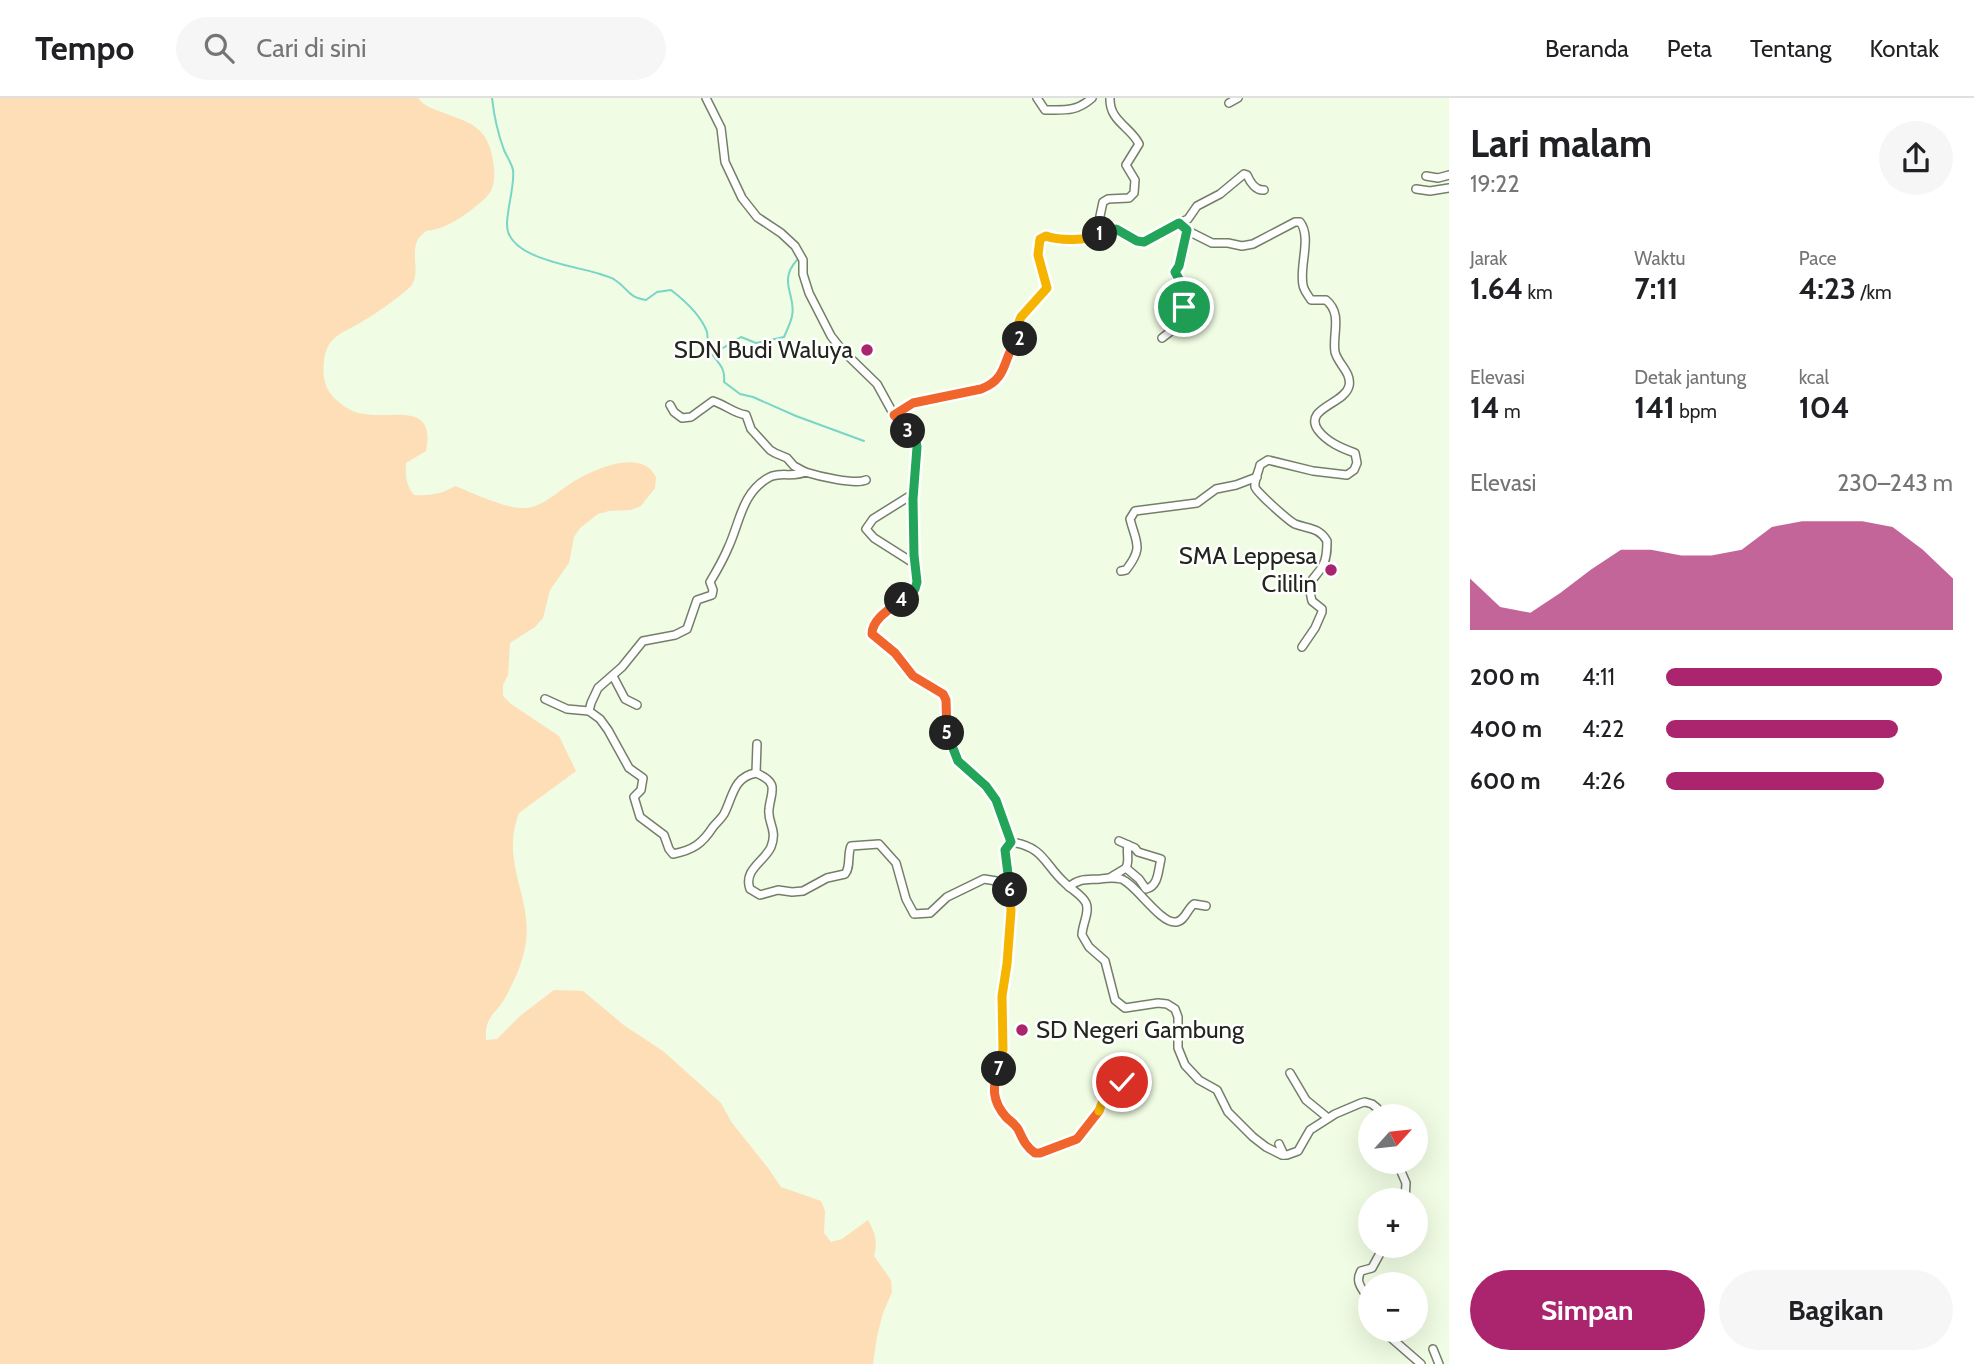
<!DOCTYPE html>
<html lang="id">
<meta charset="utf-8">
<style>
:root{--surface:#fff;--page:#f6f6f6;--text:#202124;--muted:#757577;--line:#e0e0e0;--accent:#aa256e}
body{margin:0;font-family:Cabin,sans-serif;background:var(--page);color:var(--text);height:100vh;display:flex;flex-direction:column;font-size:26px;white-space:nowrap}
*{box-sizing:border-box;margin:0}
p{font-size:23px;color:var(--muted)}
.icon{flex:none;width:38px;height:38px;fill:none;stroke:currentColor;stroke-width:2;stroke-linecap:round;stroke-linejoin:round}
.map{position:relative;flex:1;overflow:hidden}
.details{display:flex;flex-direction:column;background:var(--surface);width:525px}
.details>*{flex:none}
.needle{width:46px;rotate:63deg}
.controls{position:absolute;left:1358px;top:1006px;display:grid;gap:14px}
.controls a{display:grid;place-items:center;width:70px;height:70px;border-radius:50%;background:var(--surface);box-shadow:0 7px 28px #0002;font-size:35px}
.pin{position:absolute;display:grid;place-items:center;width:60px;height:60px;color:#fff;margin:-30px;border:4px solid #fff;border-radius:50%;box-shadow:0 2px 7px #0007}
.km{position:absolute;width:35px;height:35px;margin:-18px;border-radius:50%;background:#222;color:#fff;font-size:19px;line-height:35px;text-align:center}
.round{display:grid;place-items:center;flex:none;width:74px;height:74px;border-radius:37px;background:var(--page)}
.head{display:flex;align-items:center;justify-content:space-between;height:119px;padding:0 21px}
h1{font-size:38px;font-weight:700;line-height:52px}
.figures{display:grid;grid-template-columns:repeat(3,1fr);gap:10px;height:119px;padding:7px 21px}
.figures div{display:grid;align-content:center}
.figures b{font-size:30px;font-weight:700}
.figures small{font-size:19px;font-weight:400}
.figures p{font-size:19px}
.chart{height:196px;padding:14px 21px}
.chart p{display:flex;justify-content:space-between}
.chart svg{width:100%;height:126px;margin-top:7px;fill:var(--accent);opacity:.7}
.button{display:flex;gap:14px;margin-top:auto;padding:14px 21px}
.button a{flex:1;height:80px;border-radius:42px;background:var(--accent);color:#fff;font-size:28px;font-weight:700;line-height:80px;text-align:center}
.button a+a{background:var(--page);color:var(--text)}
ul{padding:0 21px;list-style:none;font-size:23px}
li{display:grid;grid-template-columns:112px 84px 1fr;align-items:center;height:52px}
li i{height:18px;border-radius:9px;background:var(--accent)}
header{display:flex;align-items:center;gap:42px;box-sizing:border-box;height:98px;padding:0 35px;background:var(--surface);border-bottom:2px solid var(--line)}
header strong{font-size:33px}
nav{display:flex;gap:38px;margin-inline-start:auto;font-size:24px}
.search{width:490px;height:63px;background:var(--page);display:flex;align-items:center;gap:18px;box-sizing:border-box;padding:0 24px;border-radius:38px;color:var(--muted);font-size:26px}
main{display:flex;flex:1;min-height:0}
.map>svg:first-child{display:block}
</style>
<header>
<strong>Tempo</strong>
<div class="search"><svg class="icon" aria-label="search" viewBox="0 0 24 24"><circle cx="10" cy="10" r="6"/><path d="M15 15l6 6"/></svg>Cari di sini</div>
<nav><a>Beranda</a><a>Peta</a><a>Tentang</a><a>Kontak</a></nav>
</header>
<main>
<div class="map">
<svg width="1449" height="1266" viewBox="0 0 1449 1266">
<rect width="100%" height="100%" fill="#f0fce3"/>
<path fill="#fddeb6" d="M0,0h418c5,6 10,9 18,12 34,13 54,15 58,58 1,15 -1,24 -12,33 -16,14 -35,28 -56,30 -3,3 -6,5 -8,8 -8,14 3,34 -7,47 -6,7 -38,30 -48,35 -18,12 -36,13 -39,40 -2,17 1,31 16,42 7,6 15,10 24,11 29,5 72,-13 62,37l-20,12c-1,13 0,22 8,32 14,1 29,-1 41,-9 19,7 57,27 77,21 17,-5 31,-20 46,-28 18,-10 52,-25 71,-11 3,2 5,6 7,9l-1,11 -14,18 -10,4 -22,1 -11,3 -18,14 -6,9 -5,26 -19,27 -7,28 -8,9 -25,16 -2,32 -5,10v11l8,8 48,32 17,35 -57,42c-19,49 13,83 7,129 -3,20 -11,38 -21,56 -10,17 -21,19 -19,42l11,-1 23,-23 34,-26 29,1 42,35 38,25 58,52 11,20 36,45 13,19 40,14 4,10 -1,22 7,9 11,-3 26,-19c7,13 10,21 6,36l17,24 1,12 -9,21 -6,23 -4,28h-873z"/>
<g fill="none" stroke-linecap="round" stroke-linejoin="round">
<g stroke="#78d5c7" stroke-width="2">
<path d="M492,0c2,18 6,36 12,52 3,7 8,14 9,20 2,14 -6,39 -6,54 -1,35 69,42 93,50 5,2 11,3 15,6 13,8 12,17 31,20l11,-8 14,-2c13,10 30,25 36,42 1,5 0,11 2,16 6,14 17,17 15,34l16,12 13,3 43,19 68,25"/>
<path d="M709,248l14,2 18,-11 15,6 28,-6c3,-7 7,-15 8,-21 5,-20 -15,-34 5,-56"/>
</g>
<g stroke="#747f69" stroke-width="10">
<g id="minor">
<path d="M706,0l15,30 4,34 17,36 15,19 24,16 14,13 8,14v14l6,19 22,43 11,14 35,34 17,31 22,26 1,6 -2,11 -2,41 3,88 -3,5c-14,10 -41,24 -41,42l23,19 18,23 30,18 2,6 2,31 10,27 6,9 23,19 10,14 15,42"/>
<path d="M1037,0l8,12c20,0 31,2 47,-12"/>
<polyline points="1229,5 1238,0"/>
<polyline points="1426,78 1438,80 1449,77"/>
<polyline points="1416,91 1430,93 1449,90"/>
<path d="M1179,125l9,8 24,12h16l14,3 11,-2 42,-22h5c12,15 -1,44 3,63 1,6 5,10 8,15h15c17,14 6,34 9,52 3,12 17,21 14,34 -4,18 -46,22 -31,44 9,12 23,18 37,23l2,10 -3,7 -7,5 -34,-4 -45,-11 -8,5c-1,6 -6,15 -5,22 0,4 34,34 40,37 13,5 24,3 32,17 0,8 0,17 -4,24 -9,17 -17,12 -11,36l10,8v3l-7,16 -13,19"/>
<path d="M1104,134l-4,-16 3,-14 5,-3 21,-1 5,-5 1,-13 -9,-15 13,-21c-8,-17 -30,-23 -29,-46"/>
<path d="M1162,240l25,-19c-3,-11 -1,-20 -4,-30 -1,-6 -5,-11 -7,-17l3,-6 8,-36"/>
<path d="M670,307l4,7 8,6 9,-1 22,-16c13,4 20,12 33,14l5,14 19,21 5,3 12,5 7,8 11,6"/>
<path d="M894,317l19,-12 68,-14 10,-4 16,-21 5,-17 11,-12 -7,-6 5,-12 26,-29 -9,-33 1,-15 3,-3 4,-1 12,3h32l26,-10 21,12 7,1 16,-10 28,-13 9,-13 23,-12 24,-20 3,1c3,7 9,16 17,15"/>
<polyline points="913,396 873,421 866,431 874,440 915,466"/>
<path d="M1121,473l5,-1c18,-23 10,-27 4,-51l5,-8 62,-8 19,-14 20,-4 21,-8"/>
<polyline points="613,578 625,601 637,607"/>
<path d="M545,601l22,10 22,2 11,8 8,11 21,38 14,10 -2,12 -7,7 6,20 24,18 5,14 4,5c20,-4 29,-10 40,-27 3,-4 8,-8 11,-13 9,-17 9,-37 32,-41 24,10 15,18 13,36 -2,14 9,20 2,38 -7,15 -28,23 -21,42l10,6 18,-5 14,2 11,-1 24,-13 18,-4c6,-7 2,-19 6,-28l28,-2 17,19 10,36 8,15 16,-1 17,-16 37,-18 25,4 -4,-33 6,-8"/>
<path d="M589,613l2,-8 7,-15 24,-21 21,-26 32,-6 12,-6 10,-29 15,-5 1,-5 -3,-8c6,-10 13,-22 18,-34 12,-25 13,-54 40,-70 11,-7 26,0 37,-6 13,4 50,13 61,8"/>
<polyline points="756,675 757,646"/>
<path d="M1011,744c34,5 33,23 55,42 6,6 16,11 20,19 4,9 -4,22 -4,32l7,12 16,14 10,39 10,8 33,-5 9,1 8,5 3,8v31l7,17 14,15 18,10 11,22 25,25 13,10 16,8h5l11,-4 12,-21 25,-16 26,-11 4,-1 7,2 5,4 3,8"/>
<path d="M1126,770c4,-8 0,-15 2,-23"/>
<path d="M1111,779l15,-9 13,11 7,10c13,-3 12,-19 15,-30l-23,-7 -3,-4 -16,-7"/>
<polyline points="1009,785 1011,813 1007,866 1002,898 1003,951 1001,968 994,984 993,990 994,998 1001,1011 1016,1028 1025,1046 1032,1053 1040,1055 1077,1041 1095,1020 1105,997 1122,984"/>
<path d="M1069,789c10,-9 18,-7 31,-8 7,-1 13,-2 21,0 14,4 39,45 55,43 9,-1 11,-13 18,-18l12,2"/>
<polyline points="1290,975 1306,1002 1328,1020"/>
<polyline points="1279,1046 1284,1057"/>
<polyline points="1397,1064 1406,1085 1405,1102"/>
<path d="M1370,1206c-3,-13 -17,-19 -9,-33l11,-3 12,-22"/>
<polyline points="1382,1232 1421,1266"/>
<polyline points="1433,1251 1439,1266"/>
</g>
</g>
<use href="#minor" stroke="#fff" stroke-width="7"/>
</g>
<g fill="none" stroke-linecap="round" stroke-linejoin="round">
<g stroke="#fff" stroke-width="14">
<polyline id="split-1" points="1100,136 1116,131 1137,143 1144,144 1179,125 1187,132 1179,168 1175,174 1183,188 1184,209"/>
</g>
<g stroke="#fff" stroke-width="14">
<path id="split-2" d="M1020,241l3,-4 -7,-6 5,-12 26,-29 -9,-33 2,-16 6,-3c14,5 41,5 54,-2"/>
</g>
<g stroke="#fff" stroke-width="14">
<path id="split-3" d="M908,333l-14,-16 19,-12 68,-14c30,-11 20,-35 39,-50"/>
</g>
<g stroke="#fff" stroke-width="14">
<polyline id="split-4" points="902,502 915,491 917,484 914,457 913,401 917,349 916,343 908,333"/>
</g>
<g stroke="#fff" stroke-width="14">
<path id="split-5" d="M902,502c-12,9 -30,19 -30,34l23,19 18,23 30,18 3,6 1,33"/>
</g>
<g stroke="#fff" stroke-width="14">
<polyline id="split-6" points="947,635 958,663 986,688 996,702 1011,744 1005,752 1010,792"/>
</g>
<g stroke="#fff" stroke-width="14">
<polyline id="split-7" points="999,971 1003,951 1002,898 1007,866 1011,813 1010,792"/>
</g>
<g stroke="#fff" stroke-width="14">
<path id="split-8" d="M999,971c-7,18 -7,32 7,48 4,4 9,7 12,12 5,10 7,17 17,24h5l37,-14 22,-28"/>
</g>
<g stroke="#fff" stroke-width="14">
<polyline id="split-9" points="1099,1013 1105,997 1122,984"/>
</g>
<use href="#split-1" stroke="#22a559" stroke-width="9"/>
<use href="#split-2" stroke="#f5b400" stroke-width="9"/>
<use href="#split-3" stroke="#f0652b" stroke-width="9"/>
<use href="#split-4" stroke="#22a559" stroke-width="9"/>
<use href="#split-5" stroke="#f0652b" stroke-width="9"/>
<use href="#split-6" stroke="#22a559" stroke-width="9"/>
<use href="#split-7" stroke="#f5b400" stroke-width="9"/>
<use href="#split-8" stroke="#f0652b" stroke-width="9"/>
<use href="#split-9" stroke="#f5b400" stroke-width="9"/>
</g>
<g fill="#aa256e" stroke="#fff" stroke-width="2.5">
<circle cx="867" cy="252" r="7"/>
<circle cx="1331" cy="472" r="7"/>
<circle cx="1022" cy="932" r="7"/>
</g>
<g text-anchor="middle" stroke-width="5" stroke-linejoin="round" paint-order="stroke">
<g font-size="24" fill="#22261d" stroke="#fff" text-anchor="end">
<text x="853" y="260">SDN Budi Waluya</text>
<text x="1317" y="466">SMA Leppesa<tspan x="1317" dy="28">Cililin</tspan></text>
<text x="1036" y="940" text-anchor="start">SD Negeri Gambung</text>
</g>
</g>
</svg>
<div class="controls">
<a><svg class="needle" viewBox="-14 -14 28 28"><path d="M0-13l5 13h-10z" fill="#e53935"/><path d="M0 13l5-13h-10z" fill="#757577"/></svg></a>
<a>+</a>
<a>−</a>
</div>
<div class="pin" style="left:1184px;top:209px;background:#1e9e55"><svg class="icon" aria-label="arrive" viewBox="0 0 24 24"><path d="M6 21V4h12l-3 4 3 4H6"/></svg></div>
<div class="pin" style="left:1122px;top:984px;background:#d93025"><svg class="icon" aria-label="check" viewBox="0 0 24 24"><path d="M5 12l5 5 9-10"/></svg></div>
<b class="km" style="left:1100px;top:136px">1</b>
<b class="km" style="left:1020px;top:241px">2</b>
<b class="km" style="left:908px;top:333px">3</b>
<b class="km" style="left:902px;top:502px">4</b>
<b class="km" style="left:947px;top:635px">5</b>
<b class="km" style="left:1010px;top:792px">6</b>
<b class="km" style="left:999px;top:971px">7</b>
</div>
<section class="details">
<div class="head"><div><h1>Lari malam</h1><p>19:22</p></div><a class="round"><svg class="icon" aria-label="share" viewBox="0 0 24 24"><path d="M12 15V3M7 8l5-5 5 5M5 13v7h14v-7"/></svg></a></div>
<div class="figures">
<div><p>Jarak</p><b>1.64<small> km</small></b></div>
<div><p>Waktu</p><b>7:11</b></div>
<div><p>Pace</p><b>4:23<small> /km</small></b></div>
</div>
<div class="figures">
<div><p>Elevasi</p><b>14<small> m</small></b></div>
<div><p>Detak jantung</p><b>141<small> bpm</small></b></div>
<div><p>kcal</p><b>104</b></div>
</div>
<div class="chart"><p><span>Elevasi</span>230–243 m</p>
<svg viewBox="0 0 160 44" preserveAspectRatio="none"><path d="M0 44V26L10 36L20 38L30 31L40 23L50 16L60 16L70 18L80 18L90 16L100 8L110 6L120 6L130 6L140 8L150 16L160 26V44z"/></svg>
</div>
<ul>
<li><b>200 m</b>4:11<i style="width:96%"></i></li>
<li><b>400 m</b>4:22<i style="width:81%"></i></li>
<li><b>600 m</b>4:26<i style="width:76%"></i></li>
</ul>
<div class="button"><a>Simpan</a><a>Bagikan</a></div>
</section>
</main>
